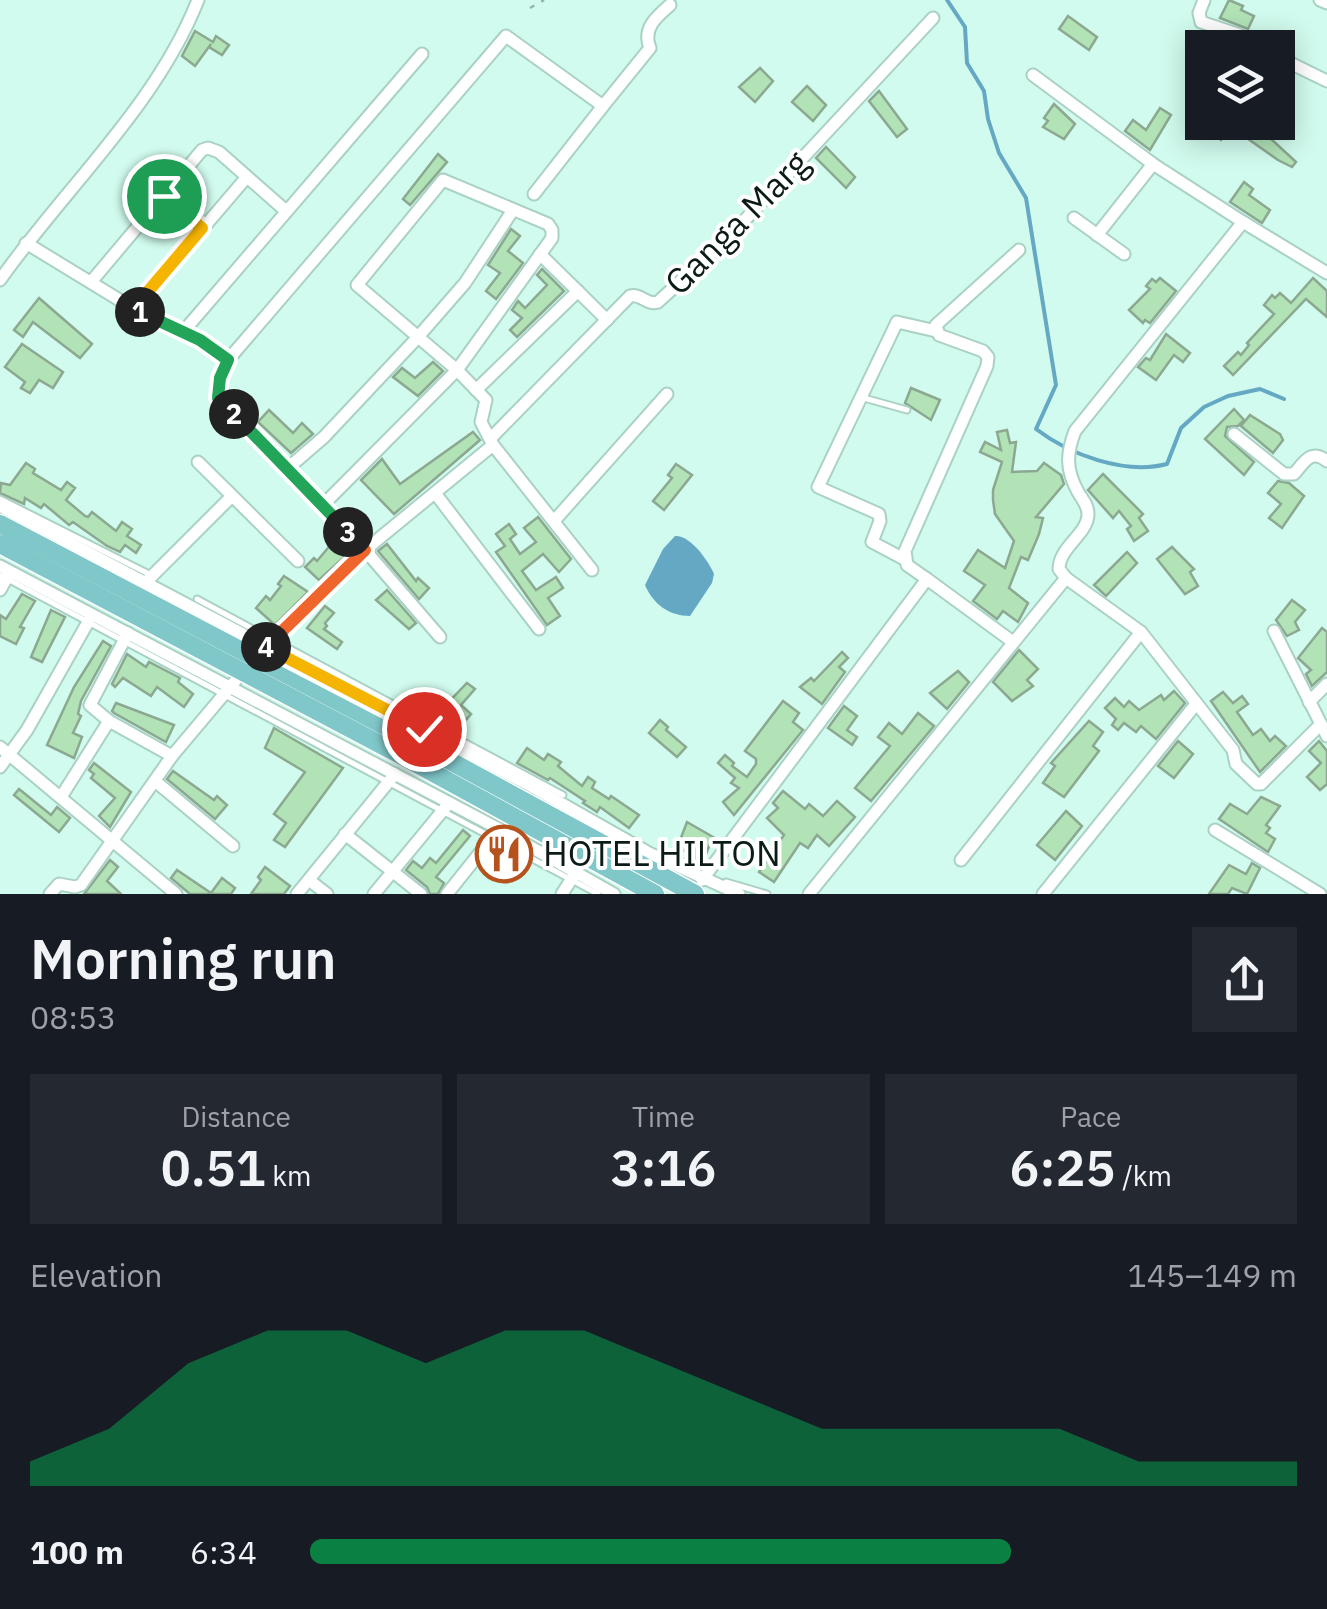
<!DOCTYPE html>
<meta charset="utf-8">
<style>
:root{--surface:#171b24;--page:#242831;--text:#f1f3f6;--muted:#9ea1a6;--accent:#0b8043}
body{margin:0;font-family:"IBM Plex Sans",sans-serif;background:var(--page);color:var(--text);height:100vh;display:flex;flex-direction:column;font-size:38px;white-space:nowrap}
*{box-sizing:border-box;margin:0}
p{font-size:32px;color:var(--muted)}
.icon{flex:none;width:55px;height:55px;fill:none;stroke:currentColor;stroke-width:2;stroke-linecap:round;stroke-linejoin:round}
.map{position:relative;height:894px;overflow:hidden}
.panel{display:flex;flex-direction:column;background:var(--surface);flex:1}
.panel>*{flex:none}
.tools{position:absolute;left:1185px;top:30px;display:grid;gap:20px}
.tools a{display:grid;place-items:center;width:110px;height:110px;border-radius:0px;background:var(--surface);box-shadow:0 5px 25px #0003;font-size:50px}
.pin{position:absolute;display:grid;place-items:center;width:85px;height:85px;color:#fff;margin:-42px;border:5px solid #fff;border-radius:50%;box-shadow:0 2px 10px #0007}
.km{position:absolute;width:50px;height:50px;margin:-25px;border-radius:50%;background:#222;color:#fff;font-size:28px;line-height:50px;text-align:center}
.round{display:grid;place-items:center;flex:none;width:105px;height:105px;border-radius:0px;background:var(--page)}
.headline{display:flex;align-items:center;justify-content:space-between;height:170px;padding:0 30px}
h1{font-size:55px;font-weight:600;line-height:75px}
.figures{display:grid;grid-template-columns:repeat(3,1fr);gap:15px;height:170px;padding:10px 30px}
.figures div{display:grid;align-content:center;border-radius:0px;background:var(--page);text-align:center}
.figures b{font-size:50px;font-weight:600}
.figures small{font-size:28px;font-weight:400}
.figures p{font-size:28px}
.chart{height:280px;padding:20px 30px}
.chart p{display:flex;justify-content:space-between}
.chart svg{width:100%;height:180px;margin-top:10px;fill:var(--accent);opacity:.7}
ul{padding:0 30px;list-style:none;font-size:32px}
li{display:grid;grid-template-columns:160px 120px 1fr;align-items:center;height:75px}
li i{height:25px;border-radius:12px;background:var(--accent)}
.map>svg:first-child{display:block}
</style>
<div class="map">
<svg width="1327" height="894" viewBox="0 0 1327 894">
<rect width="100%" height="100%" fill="#d1fbee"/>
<path fill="#64a8c4" d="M675,536c15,-1 33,24 39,38l-2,9 -22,33c-21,0 -37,-12 -45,-31l18,-36z"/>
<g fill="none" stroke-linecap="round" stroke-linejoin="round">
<path stroke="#64a8c4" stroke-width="4" d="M947,0l18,27 2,36 17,28 4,28 11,34 27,45 30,187 -20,44c34,26 89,46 131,35l14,-36 23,-21 24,-11 32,-7 24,10"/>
</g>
<g fill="#b1e3b7" stroke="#8ca890" stroke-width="2.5">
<polygon points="1229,0 1243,6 1241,10 1254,16 1248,29 1220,18"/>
<polygon points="1068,16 1097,37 1089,50 1059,29"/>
<polygon points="195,31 213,42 216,36 229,45 222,55 209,47 211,44 195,66 182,56"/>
<polygon points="760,68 773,81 755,102 739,87"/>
<polygon points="807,86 826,105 813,121 792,102"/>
<polygon points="879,91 907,129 897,137 869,101"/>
<polygon points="1054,104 1075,124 1064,139 1043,127 1048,121 1044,118"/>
<polygon points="1160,108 1171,115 1150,150 1125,131 1133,120 1146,130"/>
<polygon points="1199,122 1247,122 1270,138 1296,162 1292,167 1278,160 1241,134 1238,138 1228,130 1221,140"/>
<polygon points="826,147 855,177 846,188 816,158"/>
<polygon points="438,154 447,162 410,205 403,199"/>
<polygon points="1244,182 1253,189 1249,195 1270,210 1262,223 1230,202"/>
<polygon points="511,229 520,236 508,251 523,263 496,299 486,291 500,273 488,265"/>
<polygon points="542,269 564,291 517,337 510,330 522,318 512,310 518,301 525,308 547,285 537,275"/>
<polygon points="1160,278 1176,291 1150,323 1145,320 1143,323 1129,310 1150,289 1146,286 1152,279 1156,282"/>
<polygon points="1313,278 1327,291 1327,317 1306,299 1233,375 1224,366 1238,352 1241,355 1249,345 1247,343 1274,314 1264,305 1272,295 1275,298 1280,293 1291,303"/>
<polygon points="39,298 92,344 80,358 33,322 23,337 14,330"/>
<polygon points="1166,334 1190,353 1183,362 1174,355 1156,380 1138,367 1146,358 1150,360"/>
<polygon points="22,344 63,372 53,388 39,380 30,393 21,388 25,382 5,367"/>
<polygon points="433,362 443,371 418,396 393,377 402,368 415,378"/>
<polygon points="911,388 940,400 931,420 905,403"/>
<polygon points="1234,409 1244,420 1238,426 1227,427 1225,436 1254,462 1244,475 1205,439"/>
<polygon points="269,410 293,433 302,423 313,434 291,453 258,422"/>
<polygon points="1250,415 1280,434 1283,440 1273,453 1241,426"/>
<polygon points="1007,430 1010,443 1016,442 1012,472 1037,471 1044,463 1061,475 1064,484 1036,517 1043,518 1039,534 1028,560 1021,557 1009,588 1028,603 1018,622 1003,611 997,619 973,601 985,585 964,571 978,550 1005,568 1014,541 995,514 993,500 993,490 1002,462 980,452 985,442 1001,450 997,432"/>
<polygon points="473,432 480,440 394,514 361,480 382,459 400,484"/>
<polygon points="26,463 35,469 33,473 61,490 67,482 75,488 66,500 85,516 88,517 92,512 116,531 122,522 132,529 127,536 141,545 136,553 125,545 120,552 107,546 73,522 69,525 44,504 41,508 25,498 24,504 0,493 1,483 10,485"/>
<polygon points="676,464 692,475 664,510 653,501 672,478 668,475"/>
<polygon points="1103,474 1143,514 1139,518 1148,531 1134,541 1127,529 1131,526 1119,511 1113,518 1088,490"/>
<polygon points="1278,481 1289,483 1304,496 1282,528 1269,518 1281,504 1268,493"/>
<polygon points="538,517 571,559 559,572 543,554 522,571 536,590 556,577 563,588 548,598 560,616 547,625 496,552 505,546 496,534 509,524 516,534 510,539 520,554 536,542 524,528"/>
<polygon points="338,536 352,550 319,580 305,567 314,558 317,561"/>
<polygon points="387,544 416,581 418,578 429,588 419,599 378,551"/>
<polygon points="1172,547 1194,569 1190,572 1198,586 1185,594 1157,559"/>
<polygon points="1127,552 1137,563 1106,596 1094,585"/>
<polygon points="284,576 308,592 275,625 256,608 266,596 270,600 281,586 278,584"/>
<polygon points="387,590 416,623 409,629 376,600"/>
<polygon points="22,594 35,601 20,627 24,628 16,644 0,636 0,615 6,619"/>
<polygon points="1292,600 1305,610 1295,622 1299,630 1287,636 1276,620"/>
<polygon points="325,606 334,613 325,623 327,626 324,629 342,642 337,649 307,628"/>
<polygon points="51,610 65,617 42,662 31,657"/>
<polygon points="1322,628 1327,632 1327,672 1312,686 1306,674 1311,670 1298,658"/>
<polygon points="103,641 111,646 81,701 78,714 81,716 73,733 82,737 74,758 47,745 74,687"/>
<polygon points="1019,650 1038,669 1027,680 1033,686 1012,701 993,682"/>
<polygon points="842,652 848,658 839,667 845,672 822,704 800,687 811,678 814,681"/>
<polygon points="127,654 146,667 149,662 180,678 178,682 193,694 184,707 157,687 151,696 123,678 115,687 112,684"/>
<polygon points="958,671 969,682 947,709 930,693"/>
<polygon points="467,683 475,689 461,705 471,714 458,729 439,712"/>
<polygon points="1174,691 1185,703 1156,739 1141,726 1136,732 1124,723 1118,730 1112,725 1116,719 1105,708 1115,698 1124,707 1129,701 1139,710 1161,695 1164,700"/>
<polygon points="1223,692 1233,703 1242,696 1248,704 1237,712 1253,735 1261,729 1270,741 1275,736 1286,746 1260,772 1211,701"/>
<polygon points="783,701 799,713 793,722 803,730 734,815 723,802 739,788 731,783 735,778 718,763 725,755 734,763 732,766 747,777 756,764 756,759 745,751"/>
<polygon points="116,703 174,725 166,742 114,713 112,711"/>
<polygon points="844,706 857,716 847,730 857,737 852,745 828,728"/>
<polygon points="918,713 934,726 871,801 855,788 890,746 878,737 889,723 902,734"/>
<polygon points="660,720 668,727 666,730 686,747 677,757 649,733"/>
<polygon points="1089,721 1103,732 1093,746 1099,751 1064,797 1043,783 1055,766 1051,763"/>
<polygon points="274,728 343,768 285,847 274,840 286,823 274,814 305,772 265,748"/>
<polygon points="1178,741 1193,754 1174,778 1158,766"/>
<polygon points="1319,741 1327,751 1327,784 1320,790 1307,777 1321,763 1309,751"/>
<polygon points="527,748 544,760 548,754 561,762 558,766 582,786 588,777 595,782 592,788 609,799 611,796 639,815 629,828 600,807 597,812 583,803 585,801 550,778 548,780 517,763"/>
<polygon points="94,763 131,792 110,827 99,816 115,798 91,778 94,774 89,770"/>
<polygon points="173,771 214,800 217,796 227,805 215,819 167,779"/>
<polygon points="19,789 51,815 57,807 70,818 59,832 14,795"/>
<polygon points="783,791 805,809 809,804 823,816 837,801 855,817 829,846 817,835 808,848 800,843 774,882 759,872 784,835 767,818 778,808 773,803"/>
<polygon points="1261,797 1280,806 1266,825 1270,828 1266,833 1275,839 1268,852 1219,819 1230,804 1247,814"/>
<polygon points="1066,811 1082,826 1055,860 1037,845"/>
<polygon points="687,822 713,837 701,866 690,858 693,854 677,848"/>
<polygon points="463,830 470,836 436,877 444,883 438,894 430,894 427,887 406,870 413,861 422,868 430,858 436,863"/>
<polygon points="110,860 118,867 107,881 121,894 84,894"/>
<polygon points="1252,863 1260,868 1247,894 1232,888 1228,894 1209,894 1229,865 1246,874"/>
<polygon points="265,867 290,886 284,894 251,894 261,880 258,877"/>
<polygon points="177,870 211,893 222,878 235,888 231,894 190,894 171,878"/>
</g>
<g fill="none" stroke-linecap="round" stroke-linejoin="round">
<g stroke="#a9d1c4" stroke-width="9">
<g id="service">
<polyline points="864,398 907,410"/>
<polyline points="0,499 149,574"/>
<polyline points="0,575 598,894"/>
<polyline points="197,599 563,795"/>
<polyline points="665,852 693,867"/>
<polyline points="726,882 767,894"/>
</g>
</g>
<g stroke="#a9d1c4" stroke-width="15">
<g id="minor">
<polyline points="1204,0 1199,13 1201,22 1240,35 1262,48"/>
<polyline points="1320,0 1327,3"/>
<polyline points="1278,57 1327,81"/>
<path d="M1033,75l120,89 90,58 -168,209c-9,23 -9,39 3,61 4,7 10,13 10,22 0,20 -29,33 -29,55l7,9 75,54 92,118 3,14 21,20h4l60,-60"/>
<path d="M603,106l47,-58c-8,-19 6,-31 20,-43"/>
<polyline points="163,196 203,229"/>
<polyline points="1074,218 1124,254"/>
<polyline points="1243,222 1327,273"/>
<polyline points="1097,235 1153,164"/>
<polyline points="26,243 149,318 200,340 228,360"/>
<polyline points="540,254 607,320"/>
<path d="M0,280c65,-92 156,-174 198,-280"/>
<polyline points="91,282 202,150 208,148 219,152 286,211"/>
<polyline points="134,309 246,178"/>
<polyline points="183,332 422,54"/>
<polyline points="476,390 578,291"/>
<path d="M1234,434l50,40h10c11,-13 17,-25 33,-13"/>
<path d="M490,439l140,-143c11,-3 17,10 28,6l71,-65 204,-219"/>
<polyline points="198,462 298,561"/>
<polyline points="287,469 324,437 418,337 465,283 513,210"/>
<polyline points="435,493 539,629"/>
<polyline points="0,506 529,785 649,853 739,894"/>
<polyline points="322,506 457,370 552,238 552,230 548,224 443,180 357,285 457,370 486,400 481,422 493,445 592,570"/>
<polyline points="554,521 667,394"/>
<polyline points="904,559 872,542 880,521 879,514 818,487 897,322 936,331"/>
<polyline points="0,566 499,829 614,894"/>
<polyline points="927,579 907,565 905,551 987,366 988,357 983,351 939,335 936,325 1019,250"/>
<polyline points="145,583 232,496"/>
<polyline points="0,590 10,572"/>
<polyline points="1274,631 1327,736"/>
<polyline points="128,633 90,705 109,721 172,756"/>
<polyline points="440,637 365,550 218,398 219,378 228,360 506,36 603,106 534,194"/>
<polyline points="263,650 365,550 493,445"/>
<polyline points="1309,702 1327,684"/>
<polyline points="0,747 176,894"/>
<polyline points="0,767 27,730 92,615"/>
<polyline points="155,781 233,846"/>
<polyline points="61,797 109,721"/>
<polyline points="1215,830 1320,894"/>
<polyline points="345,834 421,894"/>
<polyline points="961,860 1141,632"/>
<polyline points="309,880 327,894"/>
<polyline points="702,880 927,579 1013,642"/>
<polyline points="50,894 59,884 75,887 81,885 172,756 247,667"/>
<polyline points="297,894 395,774"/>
<polyline points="374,894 449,803"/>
<polyline points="447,894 499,829"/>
<polyline points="562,894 576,872"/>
<polyline points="809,894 1066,578"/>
<polyline points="1043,894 1196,704"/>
</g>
</g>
<g stroke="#fff" stroke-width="21">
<g id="primary">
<polyline points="0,524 417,743 695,894"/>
<polyline points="0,544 408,759 655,894"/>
</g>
</g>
<polyline stroke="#93b5ab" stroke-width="2.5" stroke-dasharray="5 8" stroke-linecap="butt" points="530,8 544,0"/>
<use href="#service" stroke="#fff" stroke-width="5"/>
<use href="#minor" stroke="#fff" stroke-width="11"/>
<use href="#primary" stroke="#80c7ca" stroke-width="18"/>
</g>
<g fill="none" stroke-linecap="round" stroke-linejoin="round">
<g stroke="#fff" stroke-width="20">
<polyline id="split-1" points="140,312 134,308 202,228 164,196"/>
</g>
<g stroke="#fff" stroke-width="20">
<polyline id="split-2" points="140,312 200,340 228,360 220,378 218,398 234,414"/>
</g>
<g stroke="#fff" stroke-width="20">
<polyline id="split-3" points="234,414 348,532"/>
</g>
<g stroke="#fff" stroke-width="20">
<polyline id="split-4" points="266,647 365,550 348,532"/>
</g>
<g stroke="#fff" stroke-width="20">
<polyline id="split-5" points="266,647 424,729"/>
</g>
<use href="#split-1" stroke="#f5b400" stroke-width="12"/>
<use href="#split-2" stroke="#22a559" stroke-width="12"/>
<use href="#split-3" stroke="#22a559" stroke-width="12"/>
<use href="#split-4" stroke="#f0652b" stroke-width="12"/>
<use href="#split-5" stroke="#f5b400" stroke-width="12"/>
</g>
<defs>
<g id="restaurant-ring" transform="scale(2.875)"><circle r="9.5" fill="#fff" stroke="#b6531c" stroke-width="1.5"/><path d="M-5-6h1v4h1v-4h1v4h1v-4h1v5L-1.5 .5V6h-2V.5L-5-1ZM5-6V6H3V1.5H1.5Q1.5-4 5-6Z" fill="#b6531c"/></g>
</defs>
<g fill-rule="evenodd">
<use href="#restaurant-ring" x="504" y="854"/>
</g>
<g text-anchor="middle" stroke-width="8" stroke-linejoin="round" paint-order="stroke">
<g font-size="35" fill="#0b1b16" stroke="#fff">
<text transform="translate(737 223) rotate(-45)" y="12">Ganga Marg</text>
</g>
<g font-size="35" fill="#0b1b16" stroke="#fff" text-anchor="start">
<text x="543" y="866">HOTEL HILTON</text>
</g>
</g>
</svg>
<div class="tools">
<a><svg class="icon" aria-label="layers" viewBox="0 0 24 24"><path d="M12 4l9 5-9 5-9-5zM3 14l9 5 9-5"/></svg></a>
</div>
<div class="pin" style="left:164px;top:196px;background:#1e9e55"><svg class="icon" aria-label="arrive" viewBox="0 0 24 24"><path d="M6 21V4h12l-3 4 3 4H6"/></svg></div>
<div class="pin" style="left:424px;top:729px;background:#d93025"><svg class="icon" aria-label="check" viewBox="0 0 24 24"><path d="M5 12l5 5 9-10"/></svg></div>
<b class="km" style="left:140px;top:312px">1</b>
<b class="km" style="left:234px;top:414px">2</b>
<b class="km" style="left:348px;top:532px">3</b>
<b class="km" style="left:266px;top:647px">4</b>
</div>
<section class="panel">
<div class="headline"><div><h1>Morning run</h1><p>08:53</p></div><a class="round"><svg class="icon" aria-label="share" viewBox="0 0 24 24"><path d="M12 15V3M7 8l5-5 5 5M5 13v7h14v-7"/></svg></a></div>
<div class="figures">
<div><p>Distance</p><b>0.51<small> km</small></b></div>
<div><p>Time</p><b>3:16</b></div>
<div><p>Pace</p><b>6:25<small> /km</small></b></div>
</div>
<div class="chart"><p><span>Elevation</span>145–149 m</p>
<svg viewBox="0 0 160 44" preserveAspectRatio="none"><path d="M0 44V38L10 30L20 14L30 6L40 6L50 14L60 6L70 6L80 14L90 22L100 30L110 30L120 30L130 30L140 38L150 38L160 38V44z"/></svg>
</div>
<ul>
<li><b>100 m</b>6:34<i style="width:71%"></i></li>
</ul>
</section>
